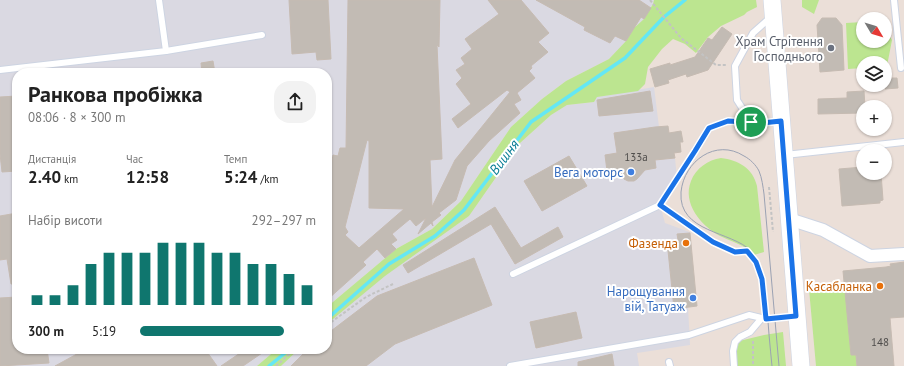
<!DOCTYPE html>
<html lang="uk">
<meta charset="utf-8">
<style>
:root{--surface:#fff;--page:#f2f2f2;--text:#222;--muted:#767676;--accent:#0f766e}
body{margin:0;font-family:"PT Sans",sans-serif;background:var(--page);color:var(--text);height:100vh;display:flex;flex-direction:column;font-size:15px;white-space:nowrap}
*{box-sizing:border-box;margin:0}
p{font-size:13px;color:var(--muted)}
.icon{flex:none;width:22px;height:22px;fill:none;stroke:currentColor;stroke-width:2;stroke-linecap:round;stroke-linejoin:round}
.map{position:relative;flex:1;overflow:hidden}
.drawer{position:absolute;left:12px;top:68px;width:320px;height:286px;display:flex;flex-direction:column;background:var(--surface);border-radius:16px;box-shadow:0 1px 3px #0004}
.drawer>*{flex:none}
.needle{width:26px;rotate:128deg}
.fabs{position:absolute;left:856px;top:12px;display:grid;gap:8px}
.fabs a{display:grid;place-items:center;width:36px;height:36px;border-radius:50%;background:var(--surface);box-shadow:0 1px 3px #0004;font-size:20px}
.pin{position:absolute;display:grid;place-items:center;width:34px;height:34px;color:#fff;margin:-17px;border:2px solid #fff;border-radius:50%;box-shadow:0 1px 4px #0007}
.round{display:grid;place-items:center;flex:none;width:42px;height:42px;border-radius:16px;background:var(--page)}
.head{display:flex;align-items:center;justify-content:space-between;height:68px;padding:0 16px}
h1{font-size:22px;font-weight:700;line-height:30px}
.figures{display:grid;grid-template-columns:repeat(3,1fr);gap:6px;height:68px;padding:4px 16px}
.figures div{display:grid;align-content:center}
.figures b{font-size:17px;font-weight:700}
.figures small{font-size:11px;font-weight:400}
.figures p{font-size:11px}
.chart{height:112px;padding:8px 16px}
.chart p{display:flex;justify-content:space-between}
.chart svg{width:100%;height:72px;margin-top:4px;stroke:var(--accent);stroke-width:6}
ul{padding:0 16px;list-style:none;font-size:13px}
li{display:grid;grid-template-columns:64px 48px 1fr;align-items:center;height:30px}
li i{height:10px;border-radius:5px;background:var(--accent)}
.map>svg:first-child{display:block}
</style>
<div class="map">
<svg width="904" height="366" viewBox="0 0 904 366">
<rect width="100%" height="100%" fill="#ebdfd8"/>
<g fill="#dad9e2">
<polygon points="0,0 654,0 653,4 644,19 634,28 626,41 609,59 566,81 542,99 511,127 461,201 432,229 396,249 327,307 327,73 17,73 17,349 277,349 257,366 0,366"/>
<polygon points="654,87 659,127 649,128 655,160 675,158 677,179 660,205 665,223 692,233 677,234 678,240 667,241 674,308 688,307 690,345 637,353 639,366 281,366 299,349 327,349 327,324 384,276 469,216 520,143 551,115 567,105 594,102 597,97"/>
</g>
<g fill="#bce590">
<polygon points="654,0 756,0 757,7 747,12 744,15 721,26 708,37 696,53 685,44 673,39 662,49 648,67 645,84 638,91 597,97 594,102 567,105 551,115 520,143 469,216 385,276 327,324 327,307 396,249 432,229 461,201 511,127 542,99 566,81 609,59 626,41 634,28 644,19 653,4"/>
<polygon points="802,0 819,0 814,14 802,7"/>
<polygon points="863,22 863,41 885,41 885,28 892,40 887,66 885,66 885,63 863,63 863,68 848,69 846,23"/>
<path d="M721,158c17,2 32,10 36,28l7,66 -10,3c-10,-11 -22,-13 -34,-19 -19,-10 -38,-33 -29,-55 5,-13 17,-21 30,-23z"/>
<polygon points="845,285 851,355 856,355 857,366 816,366 809,289"/>
<polygon points="783,332 786,366 734,366 735,342 764,335"/>
<polygon points="277,349 299,349 281,366 257,366"/>
</g>
<g fill="none" stroke-linecap="round" stroke-linejoin="round">
<g stroke="#64e7f4" stroke-width="3.5">
<polyline points="327,319 389,264 435,236 464,210 531,122 625,58 664,17 685,0"/>
<polyline points="269,366 290,349"/>
</g>
</g>
<g fill="#c2bbb4" stroke="#c6bbb2" fill-rule="evenodd">
<polygon points="289,0 328,0 331,59 317,60 316,52 292,54"/>
<path d="M348,0h92l-1,47 -2,-2 5,114 -12,1 2,47 23,-47 55,-68 -3,-2 -49,38 -6,-9 19,-15 -15,-20 6,-6 -6,-8 9,-6 -4,-6 11,-9 -7,-10 34,-25 -11,-14h33l28,33 -11,9 10,10 -17,14 1,2 -3,3 6,7 -18,15 4,7 -7,4 6,9 -31,28 -22,25 -11,34 -17,13 2,2 -9,7 1,4 -2,-3 -13,11 8,-16 -10,8 -6,-7 -18,15 5,6 -6,4 5,5 -11,9 -8,-9 -14,13 3,3 -39,35v-129l3,1 3,-17 5,1 2,-8h6zM367,140l2,1v67l35,1 -45,39 -14,-13 3,-3 -3,-5z"/>
<polygon points="536,0 639,0 651,8 644,19 641,17 626,41 615,36 610,43 584,30 585,27"/>
<polygon points="822,18 836,18 842,25 844,70 820,72 817,25"/>
<polygon points="722,27 732,34 708,70 687,77 686,74 668,80 669,83 655,87 650,69 670,63 670,65 695,57 708,38 712,40"/>
<polygon points="213,61 215,73 202,73 201,63"/>
<polygon points="885,78 897,78 898,88 885,89"/>
<polygon points="650,91 653,111 599,116 597,100"/>
<polygon points="864,91 865,107 863,107 863,113 818,114 818,99 847,98 847,92"/>
<polygon points="17,96 17,171 2,172 0,154 0,97"/>
<polygon points="668,126 669,133 681,131 683,142 680,142 681,152 674,153 675,158 655,160 656,168 645,170 637,179 634,181 628,181 624,179 617,170 607,171 605,155 617,153 614,133 655,127"/>
<polygon points="569,156 587,186 542,211 524,181"/>
<polygon points="863,167 863,173 881,173 883,200 880,201 880,203 842,206 839,169"/>
<polygon points="495,207 521,248 558,227 563,237 515,264 491,224 408,273 403,265"/>
<polygon points="17,213 17,284 11,284 7,259 0,260 0,216"/>
<polygon points="690,233 697,306 674,309 667,241 678,240 677,234"/>
<polygon points="474,258 492,305 395,344 366,366 291,366 308,349 327,349 327,334 377,296"/>
<polygon points="904,262 904,317 890,318 894,366 857,366 856,355 851,355 843,271 886,267 891,266 890,264"/>
<polygon points="17,297 17,349 47,349 49,363 0,366 0,298"/>
<polygon points="576,312 582,338 536,348 530,322"/>
<polygon points="86,349 205,349 217,366 55,366"/>
<polygon points="246,349 268,349 243,366 221,366"/>
<polygon points="612,354 614,366 578,366 578,362"/>
</g>
<g fill="none" stroke-linecap="round" stroke-linejoin="round">
<g stroke="#cdd4e2" stroke-width="8">
<g id="lane">
<polyline points="894,0 901,68"/>
<polyline points="166,51 262,35"/>
<polyline points="0,70 166,51 159,0"/>
<polyline points="751,122 737,100 735,66 753,33 771,17"/>
<polyline points="785,155 904,142"/>
<polyline points="513,274 660,205 695,151 709,128 728,121 762,123 780,121"/>
<polyline points="669,362 670,366"/>
<polyline points="510,366 689,335 749,315 766,319 796,316"/>
<polyline points="734,366 733,351 735,342 740,337 750,332 761,319"/>
</g>
</g>
<g stroke="#cdd4e2" stroke-width="14">
<polyline id="street" points="789,219 823,230 870,256 904,254"/>
</g>
<g stroke="#cdd4e2" stroke-width="18">
<polyline id="secondary" points="772,0 801,366"/>
</g>
<g stroke="#c3c3c3" stroke-width="2" stroke-dasharray="3 2" stroke-linecap="butt">
<polyline points="650,0 681,38 716,65 727,65"/>
<polyline points="769,187 773,232"/>
<path d="M668,210l45,32 22,10 12,-1c16,20 16,34 18,58"/>
<polyline points="809,289 845,285"/>
<polyline points="327,325 366,297 393,284"/>
<polyline points="753,341 753,366"/>
<polyline points="276,366 295,349"/>
</g>
<use href="#lane" stroke="#fff" stroke-width="6"/>
<use href="#street" stroke="#fff" stroke-width="12"/>
<use href="#secondary" stroke="#fff" stroke-width="17"/>
<path stroke="#9ba2b3" stroke-width="1" d="M772,366c-2,-20 -4,-40 -5,-61 -1,-8 -1,-18 -3,-27 -2,-9 -7,-20 -13,-27 -19,-20 -73,-18 -70,-59 3,-31 35,-54 63,-36 6,3 12,9 15,15 3,7 4,16 5,23l15,172"/>
</g>
<g fill="none" stroke-linecap="round" stroke-linejoin="round">
<g stroke="#fff" stroke-width="8">
<polygon id="route" points="728,121 762,123 781,121 796,316 766,319 762,279 756,262 747,251 735,252 713,242 660,205 695,151 709,128"/>
</g>
<use href="#route" stroke="#1a73e8" stroke-width="5"/>
</g>
<circle fill="#6b7280" stroke="#fff" stroke-width="1.5" cx="831" cy="48" r="4"/>
<g fill="#3f7fe0" stroke="#fff" stroke-width="1.5">
<circle cx="631" cy="172" r="4"/>
<circle cx="693" cy="298" r="4"/>
</g>
<g fill="#e8710a" stroke="#fff" stroke-width="1.5">
<circle cx="686" cy="243" r="4"/>
<circle cx="880" cy="286" r="4"/>
</g>
<g text-anchor="middle" stroke-width="4" stroke-linejoin="round" paint-order="stroke">
<g font-size="11" fill="#4e4c4a">
<text x="636" y="161">133а</text>
<text x="880" y="346">148</text>
</g>
<g font-size="13" fill="#5b616d" stroke="#fff" text-anchor="end">
<text x="823" y="46">Храм Стрітення<tspan x="823" dy="15">Господнього</tspan></text>
</g>
<g font-size="13" fill="#366cbe" stroke="#fff" text-anchor="end">
<text x="623" y="177">Вега моторс</text>
<text x="685" y="296">Нарощування<tspan x="685" dy="15">вій, Татуаж</tspan></text>
</g>
<g font-size="13" fill="#c56008" stroke="#fff" text-anchor="end">
<text x="678" y="248">Фазенда</text>
<text x="872" y="291">Касабланка</text>
</g>
<g font-size="14" font-style="italic" fill="#087d95" stroke="#fff">
<text transform="translate(504 157) rotate(-53)" y="5">Вишня</text>
</g>
</g>
</svg>
<div class="fabs">
<a><svg class="needle" viewBox="-14 -14 28 28"><path d="M0-13l5 13h-10z" fill="#e53935"/><path d="M0 13l5-13h-10z" fill="#767676"/></svg></a>
<a><svg class="icon" aria-label="layers" viewBox="0 0 24 24"><path d="M12 4l9 5-9 5-9-5zM3 14l9 5 9-5"/></svg></a>
<a>+</a>
<a>−</a>
</div>
<div class="pin" style="left:751px;top:122px;background:#1e9e55"><svg class="icon" aria-label="arrive" viewBox="0 0 24 24"><path d="M6 21V4h12l-3 4 3 4H6"/></svg></div>
<section class="drawer">
<div class="head"><div><h1>Ранкова пробіжка</h1><p>08:06 · 8 × 300 m</p></div><a class="round"><svg class="icon" aria-label="share" viewBox="0 0 24 24"><path d="M12 15V3M7 8l5-5 5 5M5 13v7h14v-7"/></svg></a></div>
<div class="figures">
<div><p>Дистанція</p><b>2.40<small> km</small></b></div>
<div><p>Час</p><b>12:58</b></div>
<div><p>Темп</p><b>5:24<small> /km</small></b></div>
</div>
<div class="chart"><p><span>Набір висоти</span>292–297 m</p>
<svg viewBox="0 0 160 44" preserveAspectRatio="none"><path d="M5 44V38M15 44V38M25 44V32M35 44V19M45 44V12M55 44V12M65 44V12M75 44V6M85 44V6M95 44V6M105 44V12M115 44V12M125 44V19M135 44V19M145 44V25M155 44V32"/></svg>
</div>
<ul>
<li><b>300 m</b>5:19<i style="width:82%"></i></li>
</ul>
</section>
</div>
